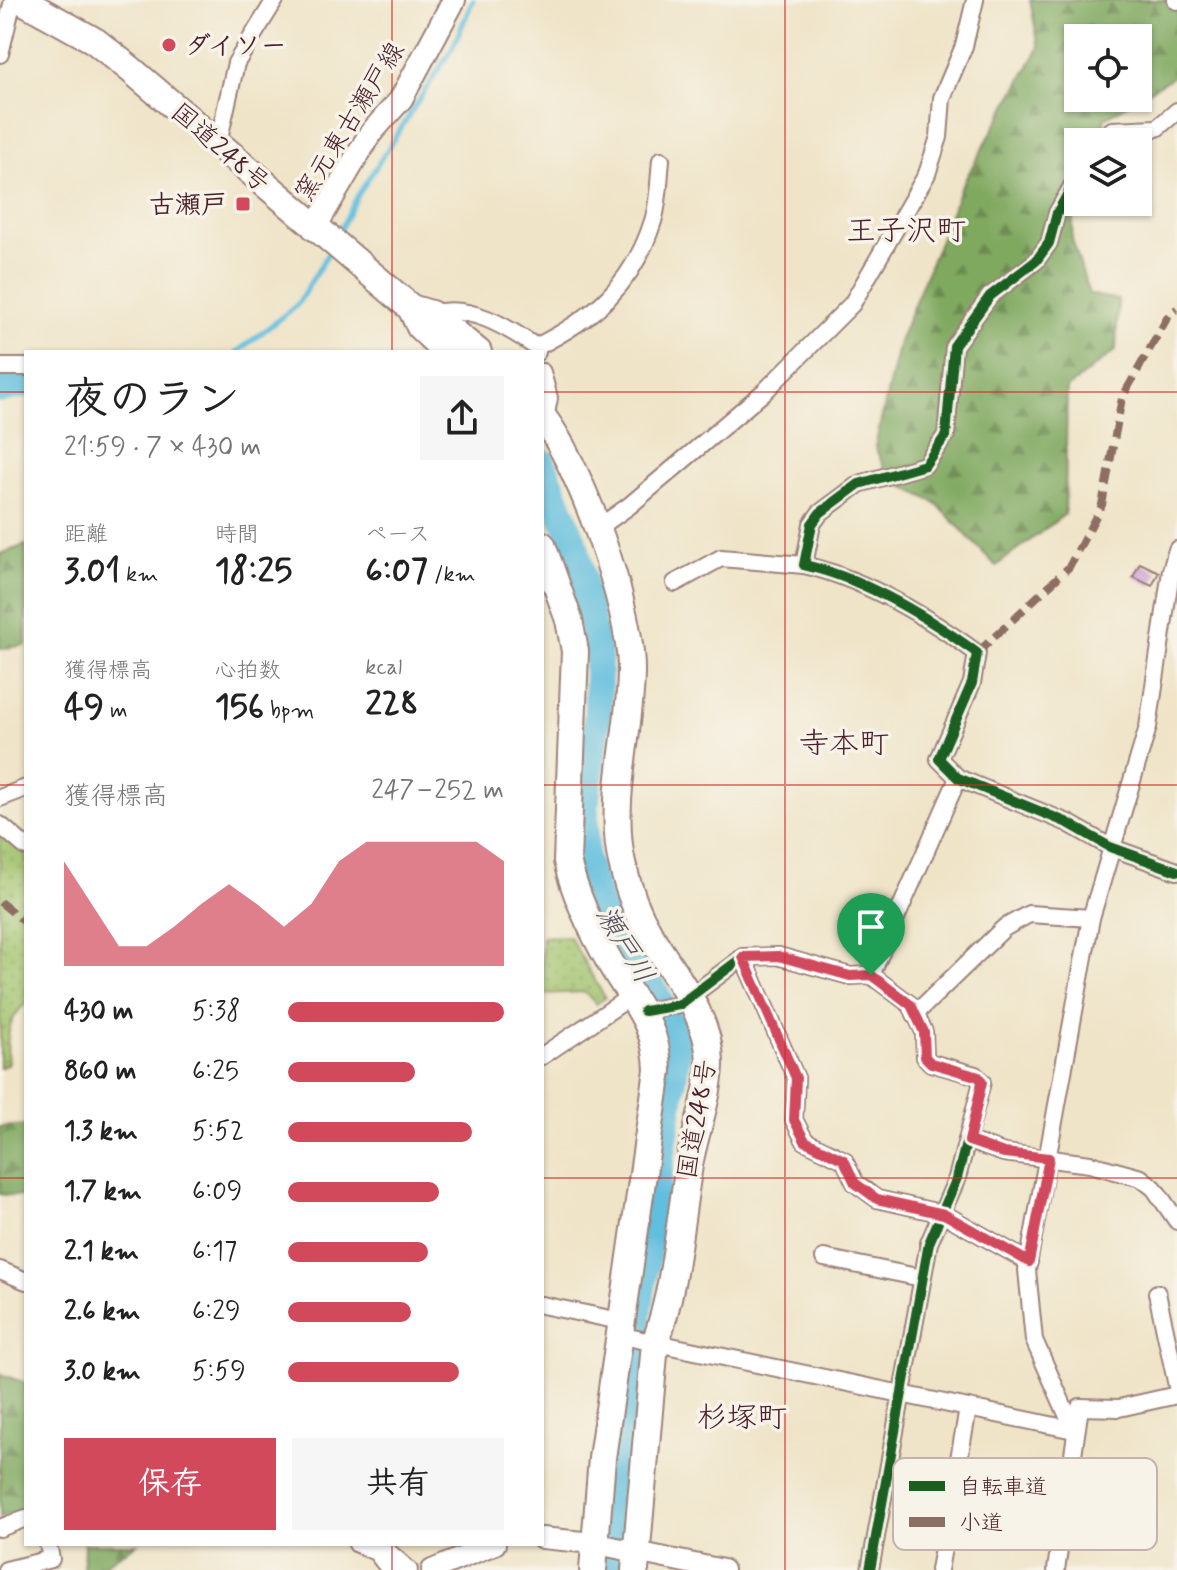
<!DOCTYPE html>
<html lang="ja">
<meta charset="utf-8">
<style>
:root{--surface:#fff;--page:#f6f6f6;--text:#222;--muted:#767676;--accent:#d1495b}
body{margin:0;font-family:Mynerve,"Klee One",sans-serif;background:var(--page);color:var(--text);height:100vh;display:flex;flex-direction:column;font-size:30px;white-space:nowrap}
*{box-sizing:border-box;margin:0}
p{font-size:26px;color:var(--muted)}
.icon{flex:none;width:44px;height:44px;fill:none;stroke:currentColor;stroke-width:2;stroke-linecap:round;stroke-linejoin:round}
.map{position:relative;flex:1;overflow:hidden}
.drawer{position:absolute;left:24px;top:350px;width:520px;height:1196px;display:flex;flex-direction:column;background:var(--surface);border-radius:0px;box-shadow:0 2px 6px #0004}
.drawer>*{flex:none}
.buttons{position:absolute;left:1064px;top:24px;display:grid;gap:16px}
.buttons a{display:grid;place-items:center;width:88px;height:88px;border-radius:0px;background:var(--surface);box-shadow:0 2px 6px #0004;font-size:40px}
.pin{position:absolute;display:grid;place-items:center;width:68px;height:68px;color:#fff;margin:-82px -34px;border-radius:50% 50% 50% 0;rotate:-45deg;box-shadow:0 0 8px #0007}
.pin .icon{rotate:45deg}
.round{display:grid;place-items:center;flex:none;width:84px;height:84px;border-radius:0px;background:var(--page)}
.summary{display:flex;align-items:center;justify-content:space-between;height:136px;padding:0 40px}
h1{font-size:44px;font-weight:800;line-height:60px}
.metrics{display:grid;grid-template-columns:repeat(3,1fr);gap:12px;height:136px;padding:8px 40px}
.metrics div{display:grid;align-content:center}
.metrics b{font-size:34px;font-weight:800}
.metrics small{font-size:22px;font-weight:400}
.metrics p{font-size:22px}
.chart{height:224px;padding:16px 40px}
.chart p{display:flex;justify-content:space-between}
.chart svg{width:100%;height:144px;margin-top:8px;fill:var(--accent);opacity:.7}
.cta{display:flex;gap:16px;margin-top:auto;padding:16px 40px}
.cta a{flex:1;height:92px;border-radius:0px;background:var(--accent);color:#fff;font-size:32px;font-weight:800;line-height:92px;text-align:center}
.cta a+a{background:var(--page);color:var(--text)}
ul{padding:0 40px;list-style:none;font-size:26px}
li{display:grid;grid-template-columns:128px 96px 1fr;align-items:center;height:60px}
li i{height:20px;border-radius:10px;background:var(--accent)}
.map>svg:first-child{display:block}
</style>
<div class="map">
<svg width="1177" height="1570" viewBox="0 0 1177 1570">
<defs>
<pattern id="green-dots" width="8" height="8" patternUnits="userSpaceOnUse" patternTransform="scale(2)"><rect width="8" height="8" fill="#a1c36c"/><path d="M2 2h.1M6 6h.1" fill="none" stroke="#8ca75e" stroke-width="1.8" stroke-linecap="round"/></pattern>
<pattern id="forest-firs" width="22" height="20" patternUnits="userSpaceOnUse" patternTransform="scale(2)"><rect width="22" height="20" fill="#80a960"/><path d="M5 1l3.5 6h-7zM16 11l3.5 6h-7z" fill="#6b894f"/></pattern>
</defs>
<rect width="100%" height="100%" fill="#f7f3e8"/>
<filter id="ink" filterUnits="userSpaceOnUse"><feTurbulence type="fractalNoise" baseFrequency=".0125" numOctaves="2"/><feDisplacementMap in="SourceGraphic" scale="16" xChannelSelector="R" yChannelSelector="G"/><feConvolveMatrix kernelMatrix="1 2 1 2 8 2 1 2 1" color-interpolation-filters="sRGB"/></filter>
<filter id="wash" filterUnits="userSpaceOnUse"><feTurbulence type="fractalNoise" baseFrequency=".006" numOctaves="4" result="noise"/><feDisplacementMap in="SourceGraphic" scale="32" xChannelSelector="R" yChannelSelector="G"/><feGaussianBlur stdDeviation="1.8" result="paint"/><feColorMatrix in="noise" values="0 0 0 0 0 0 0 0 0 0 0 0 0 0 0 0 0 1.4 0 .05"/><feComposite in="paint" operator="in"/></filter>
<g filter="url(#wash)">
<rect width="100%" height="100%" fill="#efe4c8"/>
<g fill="url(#green-dots)" stroke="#76714c" stroke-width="2">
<path d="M0,830l26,24v149c-19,16 -20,37 -18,61l-8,4z"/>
<polygon points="569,936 605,998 596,1004 585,992 542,994 542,937"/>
</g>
<g fill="url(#forest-firs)" stroke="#656446" stroke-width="2" fill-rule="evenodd">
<path d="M1030,0h147v74l-73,45 3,23h-29v59l-4,2 -2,36 17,55 29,6 -2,50 -49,38 -2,126 -69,52 -60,-63 -47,-24 -14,-32 24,-105 62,-155 78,-139zM1078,38h60v60h-60z"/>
<polygon points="26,545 26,645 0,649 0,554"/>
<polygon points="26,1125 26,1197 0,1194 0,1127"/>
<polygon points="0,1374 26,1383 26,1508 0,1517"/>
<polygon points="84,1544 137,1544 106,1563 102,1570 83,1570"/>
</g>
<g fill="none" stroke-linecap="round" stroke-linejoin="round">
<g stroke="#60bede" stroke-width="5">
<polyline points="338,234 358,195 453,47 473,0"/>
<polyline points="237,352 297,305 330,250"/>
</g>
<g stroke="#60bede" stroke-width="28">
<polyline points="0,389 26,383"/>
<polyline points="542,462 575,546 598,654 598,714 585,806 585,858 601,909 643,969 679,1039 638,1315 615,1509 616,1570"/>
</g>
</g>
<g id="blocks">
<polygon fill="#c491cf" points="1140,563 1159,572 1152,586 1133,577"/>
</g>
</g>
<g filter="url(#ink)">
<use href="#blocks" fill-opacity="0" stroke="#9c827a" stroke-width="2"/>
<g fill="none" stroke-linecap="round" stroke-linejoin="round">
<g stroke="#9c827a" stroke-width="20">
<g id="minor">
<polyline points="1176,0 1177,1"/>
<polyline points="0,54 13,0"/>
<polyline points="1099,142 1112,130 1157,128 1177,111"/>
<polyline points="218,143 236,63 275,0"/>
<path d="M1078,176l-21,37 -8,30 -13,18 -46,35 -36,50 -8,89 -21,30 -66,19 -39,29 -8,11 -8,41c62,14 122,51 173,88l-5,30 -33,76 19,19 110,45 42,24 67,24"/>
<path d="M431,314c37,-11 75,12 105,33l1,5"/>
<path d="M536,347c58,-29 97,-62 117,-126 6,-19 6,-42 8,-61"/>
<polyline points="0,367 26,367"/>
<polyline points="542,372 549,398 545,419"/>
<polyline points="598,528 629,506 765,391 852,304 927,174 939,137 942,98 964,46 975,0"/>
<polyline points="675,583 721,558 804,565"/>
<polyline points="0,798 26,788"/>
<polyline points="0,825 26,847"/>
<polyline points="743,957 796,1078 794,1120 805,1141 844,1160 855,1183 877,1199 944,1214 1029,1262"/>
<polyline points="871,975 958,778"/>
<polyline points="644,1011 679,1005 743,957 778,956 850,976 871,975 911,1005 924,1032 925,1057 931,1063 975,1075 982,1082 957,1178 929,1243 870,1570"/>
<polyline points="915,1014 1004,928 1029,914 1091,918"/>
<polyline points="542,1056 633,995"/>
<polyline points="969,1141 1004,1153 1090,1164 1141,1178 1154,1188 1177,1221"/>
<polyline points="824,1258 922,1278"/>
<polyline points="0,1270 26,1281"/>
<polyline points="1157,1293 1177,1386"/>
<polyline points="542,1305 620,1321"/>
<polyline points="618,1335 1074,1430"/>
<polyline points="1074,1430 1034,1340 1027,1270 1091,918 1148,727 1171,571 1177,550"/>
<polyline points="0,1528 26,1518"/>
<polyline points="357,1544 376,1552 390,1570"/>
<polyline points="383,1547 409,1570"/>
<polyline points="6,1570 51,1559 48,1544"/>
<polyline points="939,1570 968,1409"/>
<polyline points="1056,1570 1080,1407 1119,1408 1177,1395"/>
</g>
</g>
<g stroke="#9c827a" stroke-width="24">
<g id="tertiary">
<polyline points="542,1538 593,1543 723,1570"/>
<polyline points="432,1570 495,1544"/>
</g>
</g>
<g stroke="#9c827a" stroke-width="26">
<polyline id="secondary" points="314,229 370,134 401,99 454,0"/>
</g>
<g stroke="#9c827a" stroke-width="30">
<g id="trunk">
<polyline points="21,0 95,41 129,68 411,308 420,327 446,352"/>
<polyline points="411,308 431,314 478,352"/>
<path d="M542,416c39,50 89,191 89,254 0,63 -23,130 -9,193 6,26 14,49 28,72 23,39 61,82 60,130 -1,31 -14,64 -20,95 -11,60 -14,126 -35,183l-20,227"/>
<path d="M542,545l27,75 6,31 -8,210c9,37 25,70 44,103 22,37 46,60 47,106l-56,388 -9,112"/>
</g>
</g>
<use href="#minor" stroke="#fff" stroke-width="16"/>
<use href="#tertiary" stroke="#fff" stroke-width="20"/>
<use href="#secondary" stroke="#fff" stroke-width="22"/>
<use href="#trunk" stroke="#fff" stroke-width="26"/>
<g stroke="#8d6e63" stroke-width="8" stroke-dasharray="16 8" stroke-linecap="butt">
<polyline points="977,653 1069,567 1102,505 1122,398 1170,313 1177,309"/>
<polyline points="0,902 26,923"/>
</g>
<g stroke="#f7f3e8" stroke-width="15">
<g id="cycleway">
<path d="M1078,176l-21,37 -8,30 -13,18 -46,35 -36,50 -8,89 -21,30 -66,19 -39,29 -8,11 -8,41c62,14 122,51 173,88l-5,30 -33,76 19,19 110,45 42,24 67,24"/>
<polyline points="644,1011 679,1005 743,957 778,956 850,976 871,975 911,1005 924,1032 925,1057 931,1063 975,1075 982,1082 957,1178 929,1243 870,1570"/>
</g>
</g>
<use href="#cycleway" stroke="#1b5e20" stroke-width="10"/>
</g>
</g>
<g fill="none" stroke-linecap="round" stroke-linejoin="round" filter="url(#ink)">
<g stroke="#fff" stroke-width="16">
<polygon id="route" points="778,956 850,976 871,975 911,1005 924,1032 925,1057 931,1063 979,1077 982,1082 969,1141 1004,1153 1049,1158 1029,1262 944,1214 877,1199 855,1183 844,1160 805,1141 794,1120 796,1078 743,957"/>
</g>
<use href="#route" stroke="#d1495b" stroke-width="10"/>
</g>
<path fill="none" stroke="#d62828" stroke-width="2" stroke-opacity="0.55" d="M392,0v352M785,0v1570M0,392h26M542,392h635M0,785h26M542,785h635M0,1178h26M542,1178h635M392,1544v26"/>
<g fill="#d1495b" stroke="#f7f3e8" stroke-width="3">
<circle cx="169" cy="45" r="8"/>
<rect x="235" y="196" width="16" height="16" rx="4"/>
</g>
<g text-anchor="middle" stroke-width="7" stroke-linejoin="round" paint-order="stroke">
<g font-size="26" font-weight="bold" fill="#4a1f2b" stroke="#f7f3e8" text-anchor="start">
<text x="185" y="54">ダイソー</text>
<text x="227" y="213" text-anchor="end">古瀬戸</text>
</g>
<g font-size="26" fill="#4a1f2b" stroke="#f7f3e8">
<text transform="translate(349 121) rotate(-58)" y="9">窯元東古瀬戸線</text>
<text transform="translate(221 147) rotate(41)" y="9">国道248号</text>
<text transform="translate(696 1119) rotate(-80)" y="9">国道248号</text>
</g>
<g font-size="28" font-style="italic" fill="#514f61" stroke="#f7f3e8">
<text transform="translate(626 944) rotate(59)" y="10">瀬戸川</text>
</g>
<g font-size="30" fill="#4a1f2b" stroke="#f7f3e8">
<text x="906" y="240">王子沢町</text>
<text x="844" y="753">寺本町</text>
<text x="742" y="1427">杉塚町</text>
</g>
</g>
<rect x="893" y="1458" width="264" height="92" rx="12" fill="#f7f3e8" stroke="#c3b3af" stroke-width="2"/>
<rect x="909" y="1481" width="36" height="10" fill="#1b5e20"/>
<rect x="909" y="1517" width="36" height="10" fill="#8d6e63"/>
<g font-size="22" fill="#4a1f2b">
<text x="959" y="1494">自転車道</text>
<text x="959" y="1530">小道</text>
</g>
</svg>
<div class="buttons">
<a><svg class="icon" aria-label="locate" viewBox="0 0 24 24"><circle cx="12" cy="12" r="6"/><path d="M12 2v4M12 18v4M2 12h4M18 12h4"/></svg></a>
<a><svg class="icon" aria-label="layers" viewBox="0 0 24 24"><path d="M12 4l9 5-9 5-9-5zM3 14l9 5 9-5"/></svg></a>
</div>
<div class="pin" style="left:871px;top:975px;background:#1e9e55"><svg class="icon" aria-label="arrive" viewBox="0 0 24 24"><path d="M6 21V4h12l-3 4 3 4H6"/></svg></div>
<section class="drawer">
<div class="summary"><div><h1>夜のラン</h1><p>21:59 · 7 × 430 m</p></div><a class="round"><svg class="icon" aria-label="share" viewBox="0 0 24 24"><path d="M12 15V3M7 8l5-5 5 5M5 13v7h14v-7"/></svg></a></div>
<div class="metrics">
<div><p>距離</p><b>3.01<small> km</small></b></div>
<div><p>時間</p><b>18:25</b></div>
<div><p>ペース</p><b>6:07<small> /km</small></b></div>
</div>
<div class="metrics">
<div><p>獲得標高</p><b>49<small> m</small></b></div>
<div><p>心拍数</p><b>156<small> bpm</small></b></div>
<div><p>kcal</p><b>228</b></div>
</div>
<div class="chart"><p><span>獲得標高</span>247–252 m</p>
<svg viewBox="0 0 160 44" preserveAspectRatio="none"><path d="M0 44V12L10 25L20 38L30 38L40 32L50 25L60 19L70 25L80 32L90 25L100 12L110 6L120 6L130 6L140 6L150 6L160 12V44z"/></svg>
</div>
<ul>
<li><b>430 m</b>5:38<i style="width:100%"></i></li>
<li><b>860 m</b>6:25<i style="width:59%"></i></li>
<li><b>1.3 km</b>5:52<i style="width:85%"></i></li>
<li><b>1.7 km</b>6:09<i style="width:70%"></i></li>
<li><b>2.1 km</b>6:17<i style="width:65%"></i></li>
<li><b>2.6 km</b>6:29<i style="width:57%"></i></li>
<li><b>3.0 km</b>5:59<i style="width:79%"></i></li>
</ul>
<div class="cta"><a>保存</a><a>共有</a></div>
</section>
</div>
